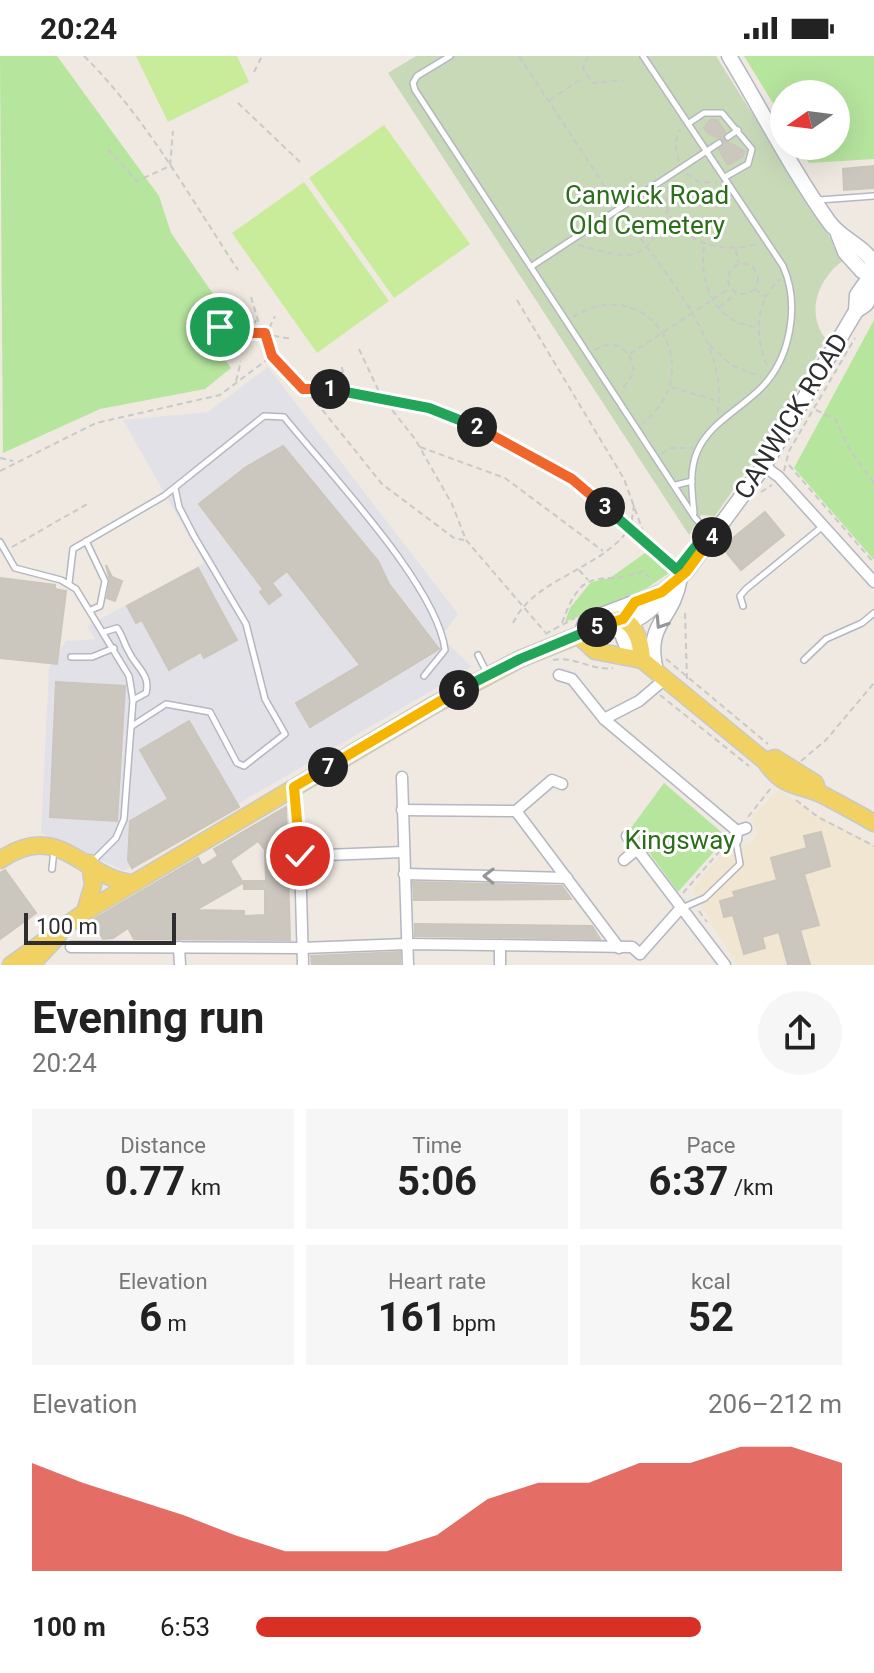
<!DOCTYPE html>
<meta charset="utf-8">
<style>
:root{--surface:#fff;--page:#f6f6f6;--text:#222;--muted:#767676;--accent:#d93025}
body{margin:0;font-family:Roboto,sans-serif;background:var(--page);color:var(--text);height:100vh;display:flex;flex-direction:column;font-size:30px;white-space:nowrap}
*{box-sizing:border-box;margin:0}
p{font-size:26px;color:var(--muted)}
.icon{flex:none;width:44px;height:44px;fill:none;stroke:currentColor;stroke-width:2;stroke-linecap:round;stroke-linejoin:round}
.map{position:relative;height:909px;overflow:hidden}
.details{display:flex;flex-direction:column;background:var(--surface);flex:1}
.details>*{flex:none}
.needle{width:52px;rotate:256deg}
.controls{position:absolute;left:770px;top:24px;display:grid;gap:16px}
.controls a{display:grid;place-items:center;width:80px;height:80px;border-radius:50%;background:var(--surface);box-shadow:0 8px 32px #0002;font-size:40px}
.scale{position:absolute;left:24px;bottom:20px;width:152px;box-sizing:border-box;padding-left:8px;border:4px solid #2e2e2e;border-top:0;font-size:22px;line-height:28px;white-space:nowrap;color:#2e2e2e;-webkit-text-stroke:6px #fff;paint-order:stroke}
.pin{position:absolute;display:grid;place-items:center;width:68px;height:68px;color:#fff;margin:-34px;border:4px solid #fff;border-radius:50%;box-shadow:0 2px 8px #0007}
.km{position:absolute;width:40px;height:40px;margin:-20px;border-radius:50%;background:#222;color:#fff;font-size:22px;line-height:40px;text-align:center}
.round{display:grid;place-items:center;flex:none;width:84px;height:84px;border-radius:42px;background:var(--page)}
.headline{display:flex;align-items:center;justify-content:space-between;height:136px;padding:0 32px}
h1{font-size:44px;font-weight:700;line-height:60px}
.figures{display:grid;grid-template-columns:repeat(3,1fr);gap:12px;height:136px;padding:8px 32px}
.figures div{display:grid;align-content:center;border-radius:0px;background:var(--page);text-align:center}
.figures b{font-size:40px;font-weight:700}
.figures small{font-size:22px;font-weight:400}
.figures p{font-size:22px}
.chart{height:224px;padding:16px 32px}
.chart p{display:flex;justify-content:space-between}
.chart svg{width:100%;height:144px;margin-top:8px;fill:var(--accent);opacity:.7}
ul{padding:0 32px;list-style:none;font-size:26px}
li{display:grid;grid-template-columns:128px 96px 1fr;align-items:center;height:60px}
li i{height:20px;border-radius:10px;background:var(--accent)}
.status{display:flex;justify-content:space-between;align-items:center;height:56px;padding:0 40px;background:var(--surface);direction:ltr}
.status svg{height:22px;fill:currentColor}
.map>svg:first-child{display:block}
</style>
<div class="status"><b>20:24</b><svg viewBox="0 0 49 12"><path d="M0 12V9h3v3zM5 12V6h3v6zM10 12V3h3v9zM15 12V0h3v12zM26 1h20v11H26zM47 4h2v5h-2z"/></svg></div>
<div class="map">
<svg width="874" height="909" viewBox="0 0 874 909">
<rect width="100%" height="100%" fill="#efe9e1"/>
<polygon fill="#e3e1e8" points="268,311 458,558 441,581 472,611 124,815 41,777 49,612 66,585 95,583 87,570 204,507 123,364 208,356"/>
<polygon fill="#f0e6d1" points="779,734 827,765 874,788 874,909 738,909 697,844 693,832 730,787 749,788 758,779 752,760"/>
<g fill="#b6e59e">
<polygon points="0,0 57,0 159,140 171,177 229,261 208,281 231,312 205,333 100,353 3,397"/>
<polygon points="744,0 874,0 874,103 809,107 799,90 836,90 836,38 784,38 784,65"/>
<polygon points="874,264 874,504 794,412"/>
<polygon points="648,495 672,515 647,532 565,566 570,552 591,526 610,522"/>
<polygon points="664,727 727,781 678,836 631,772"/>
</g>
<path fill="#c8d9b8" d="M416,0h300l128,204c-26,18 -39,53 -18,79l-46,83 -65,94 -14,-1 -12,20 -301,-462z"/>
<g fill="#c9ec9a">
<polygon points="136,0 237,0 249,26 168,66"/>
<polygon points="384,69 470,188 394,242 309,122"/>
<polygon points="304,126 389,245 317,297 232,177"/>
</g>
<g fill="#cbc7bf" stroke="#cbc5ba" stroke-width="2" fill-rule="evenodd">
<polygon points="711,63 717,64 725,76 723,83 709,78 704,72"/>
<polygon points="723,83 744,95 743,100 728,109 719,94 724,89"/>
<polygon points="874,110 874,132 844,134 843,113"/>
<polygon points="283,390 378,505 389,528 439,593 310,671 296,647 360,609 287,515 272,527 281,539 269,548 260,536 263,533 199,448 246,411"/>
<polygon points="765,456 784,479 741,514 722,491"/>
<polygon points="106,509 112,521 122,525 115,545 107,542 110,525"/>
<polygon points="198,512 237,584 204,602 201,596 169,614 142,564 136,567 127,550"/>
<polygon points="0,522 55,529 55,533 66,535 57,608 0,602"/>
<polygon points="56,626 125,630 117,765 50,761"/>
<polygon points="189,665 239,751 132,812 128,804 130,765 168,743 140,694"/>
<path d="M286,751l4,133 -156,-1 -6,-11 -15,10 -10,1 -4,-7 -6,3 -7,-10 5,-4 107,-63 4,8 16,-10 -4,-7zM258,785l7,9 1,31h-22v8h21v26l-21,1v-5l-48,-1 47,-27 -13,-22z"/>
<polygon points="821,776 830,810 804,818 819,869 800,874 810,909 788,909 779,876 762,881 765,892 744,898 733,859 724,861 720,845 735,841 733,836 777,824 771,802 807,792 804,780"/>
<polygon points="5,814 36,857 0,883 0,817"/>
<polygon points="413,826 562,830 571,843 414,844"/>
<polygon points="415,868 592,870 600,883 415,880"/>
<polygon points="400,896 400,908 312,909 311,900"/>
</g>
<g fill="none" stroke-linecap="round" stroke-linejoin="round">
<g stroke="#b4b7c1" stroke-width="8">
<g id="lane">
<polyline points="450,0 417,20 413,27 415,34 695,462 712,480"/>
<path d="M643,0l140,210c17,38 8,91 -21,121 -21,22 -53,36 -65,65 -8,19 -5,41 -3,61"/>
<polyline points="689,67 704,57 722,57 752,93 748,108 725,121"/>
<polyline points="728,81 738,74"/>
<polyline points="819,144 874,140"/>
<polyline points="532,210 719,87"/>
<polyline points="676,429 692,425"/>
<polyline points="86,485 105,525 100,550 91,554"/>
<polyline points="0,486 15,512 61,524 76,533 129,620 133,644 124,763 116,782 93,805"/>
<path d="M69,527l4,-34 91,-53 100,-80 20,1c44,55 153,168 161,233l-21,26"/>
<polyline points="743,550 740,540 746,533 823,470"/>
<path d="M104,576l13,-4c6,8 7,16 12,24 7,15 22,23 17,41l-13,7"/>
<polyline points="478,599 487,617"/>
<polyline points="71,601 92,601 114,592"/>
<polyline points="804,604 826,583 862,567 874,557"/>
<polyline points="132,670 166,648 210,656 237,707 244,710 285,678 265,643 246,568 194,480 179,451 175,432"/>
<polyline points="52,813 54,794"/>
<polyline points="682,852 705,842 740,808 736,785"/>
</g>
</g>
<g stroke="#b4b7c1" stroke-width="13">
<g id="street">
<polyline points="764,410 779,421 874,526"/>
<polyline points="559,619 572,623 604,663 737,775"/>
<polyline points="604,663 639,645 665,623"/>
<polyline points="402,721 408,909"/>
<polyline points="294,731 300,800 303,909"/>
<polyline points="402,754 516,755 552,724 562,728"/>
<polyline points="516,755 619,892"/>
<polyline points="627,780 725,909"/>
<polyline points="736,784 737,775 746,772"/>
<polyline points="300,800 403,796"/>
<polyline points="624,804 637,793"/>
<polyline points="404,818 567,822"/>
<polyline points="500,889 500,909"/>
<polyline points="71,891 302,892 407,888 632,891 640,898"/>
<polyline points="179,891 180,909"/>
<polyline points="640,898 680,853"/>
</g>
</g>
<g stroke="#b4b7c1" stroke-width="17">
<g id="secondary">
<path d="M729,0c33,55 63,114 100,166 12,17 34,23 45,42"/>
<polyline points="838,178 845,196 862,215 874,213"/>
<polyline points="856,255 866,248 874,233"/>
<path d="M662,536c-3,23 -62,48 -82,45l6,-16 76,-29 24,-20 78,-106 92,-155 1,-16 17,-24"/>
<path d="M623,565c-4,17 5,30 19,38"/>
<path d="M656,615c-12,-49 17,-50 24,-93"/>
</g>
</g>
<g stroke="#c9c9c9" stroke-width="19">
<g id="primary">
<polyline points="580,581 595,595 642,604"/>
<path d="M642,604l123,101c19,28 31,22 58,34 17,9 34,18 51,28"/>
<polyline points="765,705 775,702 815,727 818,737"/>
<path d="M0,804c61,-42 83,20 134,23"/>
<polyline points="85,856 93,829 90,807"/>
<path d="M11,909l74,-53 347,-206 88,-47 99,-40c18,4 22,24 23,41"/>
<polyline points="31,909 58,880"/>
</g>
</g>
<g stroke="#c9c9c9" stroke-width="2" stroke-dasharray="6 4" stroke-linecap="butt">
<path d="M84,0c62,61 106,142 154,214"/>
<polyline points="519,0 615,146"/>
<polyline points="588,0 583,12 592,27 623,24"/>
<polyline points="254,16 262,0"/>
<polyline points="550,44 584,21"/>
<polyline points="238,47 300,106"/>
<polyline points="108,93 137,125 170,110 173,75"/>
<polyline points="679,105 675,88 680,73"/>
<polyline points="687,117 699,126 717,126"/>
<path d="M668,131c-13,49 54,71 90,56"/>
<path d="M623,158c38,56 109,130 94,201"/>
<path d="M578,189c53,14 67,22 90,-37"/>
<path d="M704,191c-5,37 11,76 53,80"/>
<polyline points="736,194 738,207"/>
<circle cx="743" cy="223" r="15"/>
<polyline points="755,233 766,241"/>
<polyline points="251,241 262,278 293,283"/>
<polyline points="517,244 624,423 648,489"/>
<polyline points="719,251 736,238"/>
<path d="M573,261c75,-47 139,52 69,107"/>
<polyline points="220,271 233,287 251,277 261,277"/>
<polyline points="251,276 256,264"/>
<polyline points="710,289 731,309 761,321"/>
<polyline points="359,293 381,340 415,383 452,448 466,484 545,576"/>
<path d="M594,294c22,-12 37,-2 40,22l-12,18"/>
<polyline points="630,298 730,232"/>
<polyline points="274,302 316,346 341,335"/>
<path d="M767,309c-13,-30 -12,-63 13,-86"/>
<polyline points="342,311 345,330 350,335"/>
<polyline points="236,325 241,305"/>
<polyline points="671,331 718,345"/>
<path d="M303,333c93,-4 193,37 268,90 37,25 68,59 102,87"/>
<polyline points="316,346 382,428 454,482 464,484"/>
<polyline points="816,354 835,363 850,394 874,427"/>
<polyline points="420,391 505,422 603,495"/>
<polyline points="662,398 669,392 693,392"/>
<polyline points="0,402 13,405"/>
<polyline points="789,409 874,507"/>
<polyline points="0,415 96,367 220,339 272,300 265,281 275,260"/>
<polyline points="784,415 789,395 855,282"/>
<polyline points="761,436 772,429"/>
<polyline points="12,491 89,447"/>
<polyline points="579,514 588,524"/>
<polyline points="685,557 687,623"/>
<path d="M513,567c21,-45 87,-53 116,-94 3,-6 4,-17 5,-24"/>
<path d="M562,567c23,-64 37,-34 81,-52l6,6"/>
<polyline points="545,578 575,562"/>
<polyline points="666,603 768,688"/>
<path d="M553,604c23,-4 38,11 60,8"/>
<polyline points="660,639 749,710"/>
<polyline points="801,705 826,684 874,627"/>
<polyline points="796,744 818,761 874,790"/>
<polyline points="748,761 771,732"/>
<polyline points="683,837 726,788"/>
<polyline points="699,855 707,866"/>
</g>
<use href="#lane" stroke="#fff" stroke-width="5"/>
<use href="#street" stroke="#fff" stroke-width="10"/>
<use href="#secondary" stroke="#fff" stroke-width="14"/>
<use href="#primary" stroke="#f2d163" stroke-width="16"/>
</g>
<defs><path id="oneway-chevron" d="M-2-3.5L2.5 0L-2 3.5" fill="none" stroke-width="1.6" stroke-linecap="round" stroke-linejoin="round" transform="scale(2)"/></defs>
<g stroke="#969696">
<use href="#oneway-chevron" transform="translate(661 567) rotate(123)"/>
<use href="#oneway-chevron" transform="translate(489 820) rotate(-179)"/>
</g>
<g fill="none" stroke-linecap="round" stroke-linejoin="round">
<g stroke="#fff" stroke-width="16">
<polyline id="split-1" points="220,271 233,287 251,277 265,277 272,300 303,333 330,333"/>
</g>
<g stroke="#fff" stroke-width="16">
<polyline id="split-2" points="330,333 429,352 477,371"/>
</g>
<g stroke="#fff" stroke-width="16">
<polyline id="split-3" points="477,371 572,423 605,451"/>
</g>
<g stroke="#fff" stroke-width="16">
<polyline id="split-4" points="605,451 677,514 707,476 712,481"/>
</g>
<g stroke="#fff" stroke-width="16">
<polyline id="split-5" points="597,571 623,563 635,546 662,536 686,516 712,481"/>
</g>
<g stroke="#fff" stroke-width="16">
<polyline id="split-6" points="459,634 520,603 597,571"/>
</g>
<g stroke="#fff" stroke-width="16">
<polyline id="split-7" points="328,711 459,634"/>
</g>
<g stroke="#fff" stroke-width="16">
<polyline id="split-8" points="300,800 294,731 328,711"/>
</g>
<use href="#split-1" stroke="#f0652b" stroke-width="10"/>
<use href="#split-2" stroke="#22a559" stroke-width="10"/>
<use href="#split-3" stroke="#f0652b" stroke-width="10"/>
<use href="#split-4" stroke="#22a559" stroke-width="10"/>
<use href="#split-5" stroke="#f5b400" stroke-width="10"/>
<use href="#split-6" stroke="#22a559" stroke-width="10"/>
<use href="#split-7" stroke="#f5b400" stroke-width="10"/>
<use href="#split-8" stroke="#f5b400" stroke-width="10"/>
</g>
<g text-anchor="middle" stroke-width="6" stroke-linejoin="round" paint-order="stroke">
<g font-size="26" fill="#2c6e1b" stroke="#fff">
<text x="647" y="148">Canwick Road<tspan x="647" dy="30">Old Cemetery</tspan></text>
<text x="680" y="793">Kingsway</text>
</g>
<g font-size="26" fill="#2e2e2e" stroke="#fff">
<text transform="translate(791 360) rotate(-58)" y="9">CANWICK ROAD</text>
</g>
</g>
</svg>
<div class="controls">
<a><svg class="needle" viewBox="-14 -14 28 28"><path d="M0-13l5 13h-10z" fill="#e53935"/><path d="M0 13l5-13h-10z" fill="#767676"/></svg></a>
</div>
<div class="scale">100 m</div>
<div class="pin" style="left:220px;top:271px;background:#1e9e55"><svg class="icon" aria-label="arrive" viewBox="0 0 24 24"><path d="M6 21V4h12l-3 4 3 4H6"/></svg></div>
<div class="pin" style="left:300px;top:800px;background:#d93025"><svg class="icon" aria-label="check" viewBox="0 0 24 24"><path d="M5 12l5 5 9-10"/></svg></div>
<b class="km" style="left:330px;top:333px">1</b>
<b class="km" style="left:477px;top:371px">2</b>
<b class="km" style="left:605px;top:451px">3</b>
<b class="km" style="left:712px;top:481px">4</b>
<b class="km" style="left:597px;top:571px">5</b>
<b class="km" style="left:459px;top:634px">6</b>
<b class="km" style="left:328px;top:711px">7</b>
</div>
<section class="details">
<div class="headline"><div><h1>Evening run</h1><p>20:24</p></div><a class="round"><svg class="icon" aria-label="share" viewBox="0 0 24 24"><path d="M12 15V3M7 8l5-5 5 5M5 13v7h14v-7"/></svg></a></div>
<div class="figures">
<div><p>Distance</p><b>0.77<small> km</small></b></div>
<div><p>Time</p><b>5:06</b></div>
<div><p>Pace</p><b>6:37<small> /km</small></b></div>
</div>
<div class="figures">
<div><p>Elevation</p><b>6<small> m</small></b></div>
<div><p>Heart rate</p><b>161<small> bpm</small></b></div>
<div><p>kcal</p><b>52</b></div>
</div>
<div class="chart"><p><span>Elevation</span>206–212 m</p>
<svg viewBox="0 0 160 44" preserveAspectRatio="none"><path d="M0 44V11L10 17L20 22L30 27L40 33L50 38L60 38L70 38L80 33L90 22L100 17L110 17L120 11L130 11L140 6L150 6L160 11V44z"/></svg>
</div>
<ul>
<li><b>100 m</b>6:53<i style="width:76%"></i></li>
</ul>
</section>
